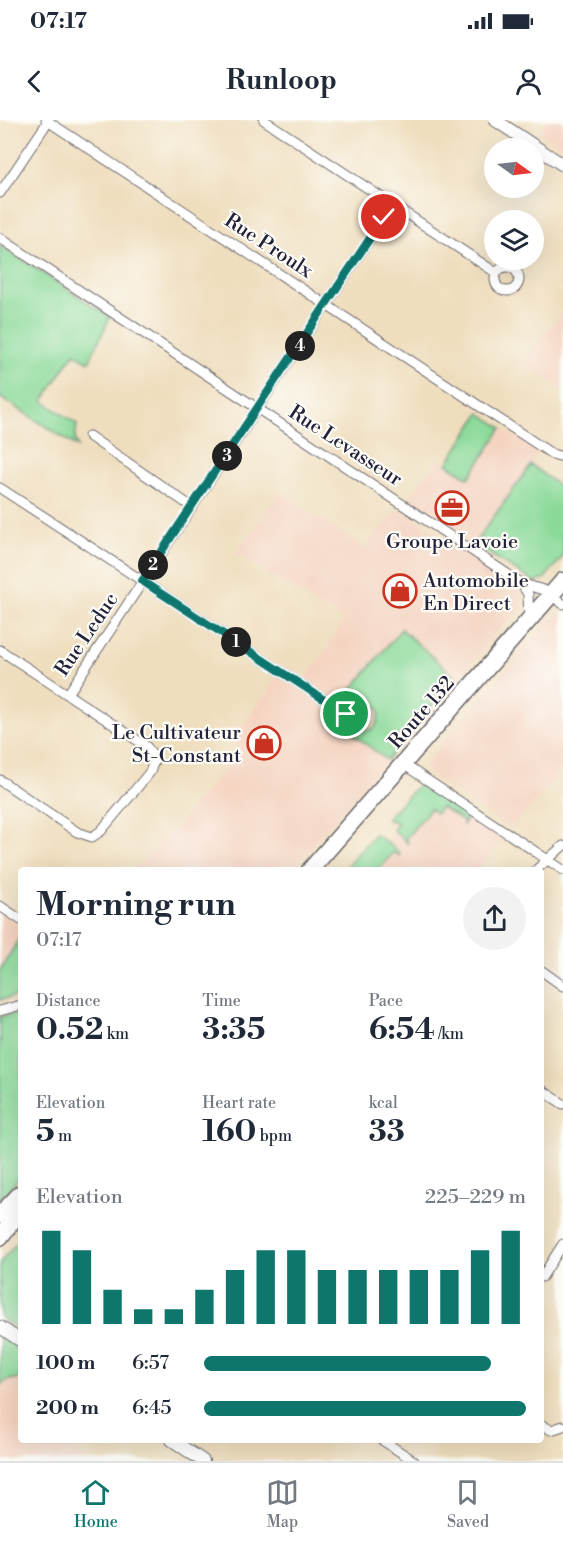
<!DOCTYPE html>
<meta charset="utf-8">
<style>
:root{--surface:#fff;--page:#f2f2f3;--text:#1f2937;--muted:#747a83;--line:#e0e1e3;--accent:#0f766e}
body{margin:0;font-family:"Libre Bodoni",serif;background:var(--page);color:var(--text);height:100vh;display:flex;flex-direction:column;font-size:22px;white-space:nowrap}
*{box-sizing:border-box;margin:0}
p{font-size:20px;color:var(--muted)}
.icon{flex:none;width:33px;height:33px;fill:none;stroke:currentColor;stroke-width:2;stroke-linecap:round;stroke-linejoin:round}
.map{position:relative;flex:1;overflow:hidden}
.side{position:absolute;left:18px;top:747px;width:526px;height:576px;display:flex;flex-direction:column;background:var(--surface);border-radius:6px;box-shadow:0 6px 24px #0002}
.side>*{flex:none}
.needle{width:39px;rotate:104deg}
.controls{position:absolute;left:484px;top:18px;display:grid;gap:12px}
.controls a{display:grid;place-items:center;width:60px;height:60px;border-radius:50%;background:var(--surface);box-shadow:0 6px 24px #0002;font-size:30px}
.pin{position:absolute;display:grid;place-items:center;width:51px;height:51px;color:#fff;margin:-26px;border:3px solid #fff;border-radius:50%;box-shadow:0 2px 6px #0007}
.km{position:absolute;width:30px;height:30px;margin:-15px;border-radius:50%;background:#222;color:#fff;font-size:16px;line-height:30px;text-align:center}
.round{display:grid;place-items:center;flex:none;width:63px;height:63px;border-radius:32px;background:var(--page)}
.headline{display:flex;align-items:center;justify-content:space-between;height:102px;padding:0 18px}
h1{font-size:33px;font-weight:700;line-height:45px}
.metrics{display:grid;grid-template-columns:repeat(3,1fr);gap:9px;height:102px;padding:6px 18px}
.metrics div{display:grid;align-content:center}
.metrics b{font-size:30px;font-weight:700}
.metrics small{font-size:16px;font-weight:400}
.metrics p{font-size:16px}
.chart{height:168px;padding:12px 18px}
.chart p{display:flex;justify-content:space-between}
.chart svg{width:100%;height:108px;margin-top:6px;stroke:var(--accent);stroke-width:6}
ul{padding:0 18px;list-style:none;font-size:20px}
li{display:grid;grid-template-columns:96px 72px 1fr;align-items:center;height:45px}
li i{height:15px;border-radius:8px;background:var(--accent)}
.status{display:flex;justify-content:space-between;align-items:center;height:42px;padding:0 30px;background:var(--surface);direction:ltr}
.status svg{height:16px;fill:currentColor}
header{display:flex;justify-content:space-between;align-items:center;height:78px;padding:0 18px;background:var(--surface);font-size:27px;font-weight:700}
.tab-bar{display:flex;justify-content:space-around;align-items:center;height:84px;border-top:2px solid var(--line);background:var(--surface);font-size:16px;color:var(--muted)}
.tab-bar a{display:grid;justify-items:center;gap:3px}
.tab-bar .current{color:var(--accent)}
.map>svg:first-child{display:block}
</style>
<div class="status"><b>07:17</b><svg viewBox="0 0 49 12"><path d="M0 12V9h3v3zM5 12V6h3v6zM10 12V3h3v9zM15 12V0h3v12zM26 1h20v11H26zM47 4h2v5h-2z"/></svg></div>
<header><svg class="icon" aria-label="back" viewBox="0 0 24 24"><path d="M15 5l-7 7 7 7"/></svg>Runloop<svg class="icon" aria-label="person" viewBox="0 0 24 24"><circle cx="12" cy="8" r="4"/><path d="M4 21q1-7 8-7t8 7"/></svg></header>
<div class="map">
<svg width="563" height="1341" viewBox="0 0 563 1341">
<rect width="100%" height="100%" fill="#fdfcf7"/>
<filter id="ink" filterUnits="userSpaceOnUse"><feTurbulence type="fractalNoise" baseFrequency=".0167" numOctaves="2"/><feDisplacementMap in="SourceGraphic" scale="12" xChannelSelector="R" yChannelSelector="G"/><feConvolveMatrix kernelMatrix="1 2 1 2 8 2 1 2 1" color-interpolation-filters="sRGB"/></filter>
<filter id="wash" filterUnits="userSpaceOnUse"><feTurbulence type="fractalNoise" baseFrequency=".008" numOctaves="4" result="noise"/><feDisplacementMap in="SourceGraphic" scale="24" xChannelSelector="R" yChannelSelector="G"/><feGaussianBlur stdDeviation="1.35" result="paint"/><feColorMatrix in="noise" values="0 0 0 0 0 0 0 0 0 0 0 0 0 0 0 0 0 1.4 0 .05"/><feComposite in="paint" operator="in"/></filter>
<g filter="url(#wash)">
<rect width="100%" height="100%" fill="#efdebe"/>
<g fill="#f4d3c0">
<polygon points="547,0 563,0 563,28 539,12"/>
<polygon points="563,192 563,270 521,243"/>
<polygon points="502,308 539,333 474,424 407,379 439,339 469,358"/>
<polygon points="280,372 365,428 398,388 519,467 524,475 523,483 453,564 453,555 401,509 340,584 305,561 344,501 236,433"/>
<polygon points="563,494 563,648 511,709 438,660 427,651 426,643 550,499"/>
<polygon points="278,557 357,609 353,615 387,640 291,750 133,750 173,710 241,630 230,622"/>
<polygon points="430,670 503,718 477,750 364,750"/>
<polygon points="0,793 21,807 21,816 0,850"/>
<polygon points="21,1258 21,1320 69,1320 66,1325 89,1341 0,1341 0,1265 8,1260"/>
</g>
<g fill="#8ad999" stroke="#567e6a" stroke-width="1.5">
<polygon points="0,125 110,197 89,242 74,233 43,281 77,304 75,319 78,327 0,277"/>
<polygon points="480,293 502,308 469,358 447,344"/>
<polygon points="531,345 563,369 563,437 544,459 535,463 474,424"/>
<polygon points="401,509 453,555 453,560 387,640 353,614 357,609 371,610 377,605 380,591 371,581 364,579 345,587 340,584"/>
<polygon points="420,663 469,696 463,705 463,701 441,687 436,693 430,689 406,718 408,724 393,710 398,703 386,699"/>
<polygon points="375,714 400,733 399,736 394,732 378,750 343,750"/>
<polygon points="21,816 21,875 0,880 0,850"/>
<polygon points="21,892 21,1056 0,1080 0,897"/>
<polygon points="21,1118 21,1211 0,1197 0,1142"/>
<polygon points="0,1213 21,1227 21,1258 8,1260 0,1265"/>
</g>
</g>
<g filter="url(#ink)">
<g fill="none" stroke-linecap="round" stroke-linejoin="round">
<g stroke="#6a6469" stroke-width="11">
<g id="street">
<polyline points="46,0 552,334 563,337"/>
<polyline points="264,0 495,152"/>
<polyline points="0,73 49,0"/>
<polyline points="0,118 521,463 528,474 529,499"/>
<circle cx="507" cy="159" r="12"/>
<polyline points="89,316 192,387"/>
<polyline points="0,368 346,594 357,597 365,595"/>
<polyline points="521,463 546,471 563,484"/>
<polyline points="0,530 146,626 155,638 150,652 101,711 92,717 77,712 0,660"/>
<polyline points="68,574 393,84"/>
<polyline points="403,644 563,750"/>
<polyline points="536,750 563,726"/>
<polyline points="0,786 21,800"/>
<polyline points="542,851 563,866"/>
<polyline points="0,891 21,885"/>
<polyline points="542,970 563,984"/>
<polyline points="542,1157 563,1124"/>
<polyline points="542,1305 551,1310 563,1306"/>
<polyline points="382,1320 414,1341"/>
</g>
</g>
<g stroke="#6a6469" stroke-width="14">
<g id="secondary">
<polyline points="495,0 563,45"/>
<polyline points="0,1207 21,1221"/>
<polyline points="172,1320 203,1341"/>
</g>
</g>
<g stroke="#6a6469" stroke-width="19">
<g id="highway">
<polyline points="310,750 563,461"/>
<polyline points="0,1095 21,1073"/>
<polyline points="0,1117 21,1090"/>
</g>
</g>
<use href="#street" stroke="#fff" stroke-width="9"/>
<use href="#secondary" stroke="#fff" stroke-width="12"/>
<use href="#highway" stroke="#fff" stroke-width="16"/>
</g>
</g>
<g fill="none" stroke-linecap="round" stroke-linejoin="round" filter="url(#ink)">
<g stroke="#fff" stroke-width="12">
<polyline id="route" points="346,594 142,461 384,97"/>
</g>
<use href="#route" stroke="#0f766e" stroke-width="8"/>
</g>
<defs>
<g id="office-ring" transform="scale(1.725)"><circle r="9.5" fill="#fdfcf7" stroke="#c8321e" stroke-width="1.5"/><path d="M-6-3h4V-5.5h4V-3h4V5H-6ZM-1-4.5V-3h2v-1.5ZM-6 0V1H6V0Z" fill="#c8321e"/></g>
<g id="shop-ring" transform="scale(1.725)"><circle r="9.5" fill="#fdfcf7" stroke="#c8321e" stroke-width="1.5"/><path d="M-5-2.5h2.3a2.7 3.5 0 0 1 5.4 0H5L5.5 6h-11ZM-1.5-2.5h3a1.5 2.3 0 0 0-3 0Z" fill="#c8321e"/></g>
</defs>
<g fill-rule="evenodd">
<use href="#office-ring" x="452" y="388"/>
<use href="#shop-ring" x="400" y="471"/>
<use href="#shop-ring" x="264" y="623"/>
</g>
<g text-anchor="middle" stroke-width="4.5" stroke-linejoin="round" paint-order="stroke">
<g font-size="20" fill="#22223b" stroke="#fdfcf7">
<text transform="translate(269 125) rotate(33)" y="7">Rue Proulx</text>
<text transform="translate(346 325) rotate(33)" y="7">Rue Levasseur</text>
<text transform="translate(86 514) rotate(-56)" y="7">Rue Leduc</text>
<text transform="translate(421 592) rotate(-49)" y="7">Route 132</text>
</g>
<g font-size="20" fill="#22223b" stroke="#fdfcf7">
<text x="452" y="428">Groupe Lavoie</text>
<text x="423" y="467" text-anchor="start">Automobile<tspan x="423" dy="23">En Direct</tspan></text>
<text x="241" y="619" text-anchor="end">Le Cultivateur<tspan x="241" dy="23">St-Constant</tspan></text>
</g>
</g>
</svg>
<div class="controls">
<a><svg class="needle" viewBox="-14 -14 28 28"><path d="M0-13l5 13h-10z" fill="#e53935"/><path d="M0 13l5-13h-10z" fill="#747a83"/></svg></a>
<a><svg class="icon" aria-label="layers" viewBox="0 0 24 24"><path d="M12 4l9 5-9 5-9-5zM3 14l9 5 9-5"/></svg></a>
</div>
<div class="pin" style="left:346px;top:594px;background:#1e9e55"><svg class="icon" aria-label="arrive" viewBox="0 0 24 24"><path d="M6 21V4h12l-3 4 3 4H6"/></svg></div>
<div class="pin" style="left:384px;top:97px;background:#d93025"><svg class="icon" aria-label="check" viewBox="0 0 24 24"><path d="M5 12l5 5 9-10"/></svg></div>
<b class="km" style="left:236px;top:522px">1</b>
<b class="km" style="left:153px;top:445px">2</b>
<b class="km" style="left:227px;top:336px">3</b>
<b class="km" style="left:300px;top:226px">4</b>
<section class="side">
<div class="headline"><div><h1>Morning run</h1><p>07:17</p></div><a class="round"><svg class="icon" aria-label="share" viewBox="0 0 24 24"><path d="M12 15V3M7 8l5-5 5 5M5 13v7h14v-7"/></svg></a></div>
<div class="metrics">
<div><p>Distance</p><b>0.52<small> km</small></b></div>
<div><p>Time</p><b>3:35</b></div>
<div><p>Pace</p><b>6:54<small> /km</small></b></div>
</div>
<div class="metrics">
<div><p>Elevation</p><b>5<small> m</small></b></div>
<div><p>Heart rate</p><b>160<small> bpm</small></b></div>
<div><p>kcal</p><b>33</b></div>
</div>
<div class="chart"><p><span>Elevation</span>225–229 m</p>
<svg viewBox="0 0 160 44" preserveAspectRatio="none"><path d="M5 44V6M15 44V14M25 44V30M35 44V38M45 44V38M55 44V30M65 44V22M75 44V14M85 44V14M95 44V22M105 44V22M115 44V22M125 44V22M135 44V22M145 44V14M155 44V6"/></svg>
</div>
<ul>
<li><b>100 m</b>6:57<i style="width:89%"></i></li>
<li><b>200 m</b>6:45<i style="width:100%"></i></li>
</ul>
</section>
</div>
<nav class="tab-bar">
<a class="current"><svg class="icon" aria-label="home" viewBox="0 0 24 24"><path d="M3 11l9-7 9 7M6 9v11h12V9"/></svg>Home</a>
<a><svg class="icon" aria-label="map" viewBox="0 0 24 24"><path d="M3 6l6-2 6 2 6-2v14l-6 2-6-2-6 2zM9 4v14M15 6v14"/></svg>Map</a>
<a><svg class="icon" aria-label="saved" viewBox="0 0 24 24"><path d="M7 4h10v16l-5-4-5 4z"/></svg>Saved</a>
</nav>
